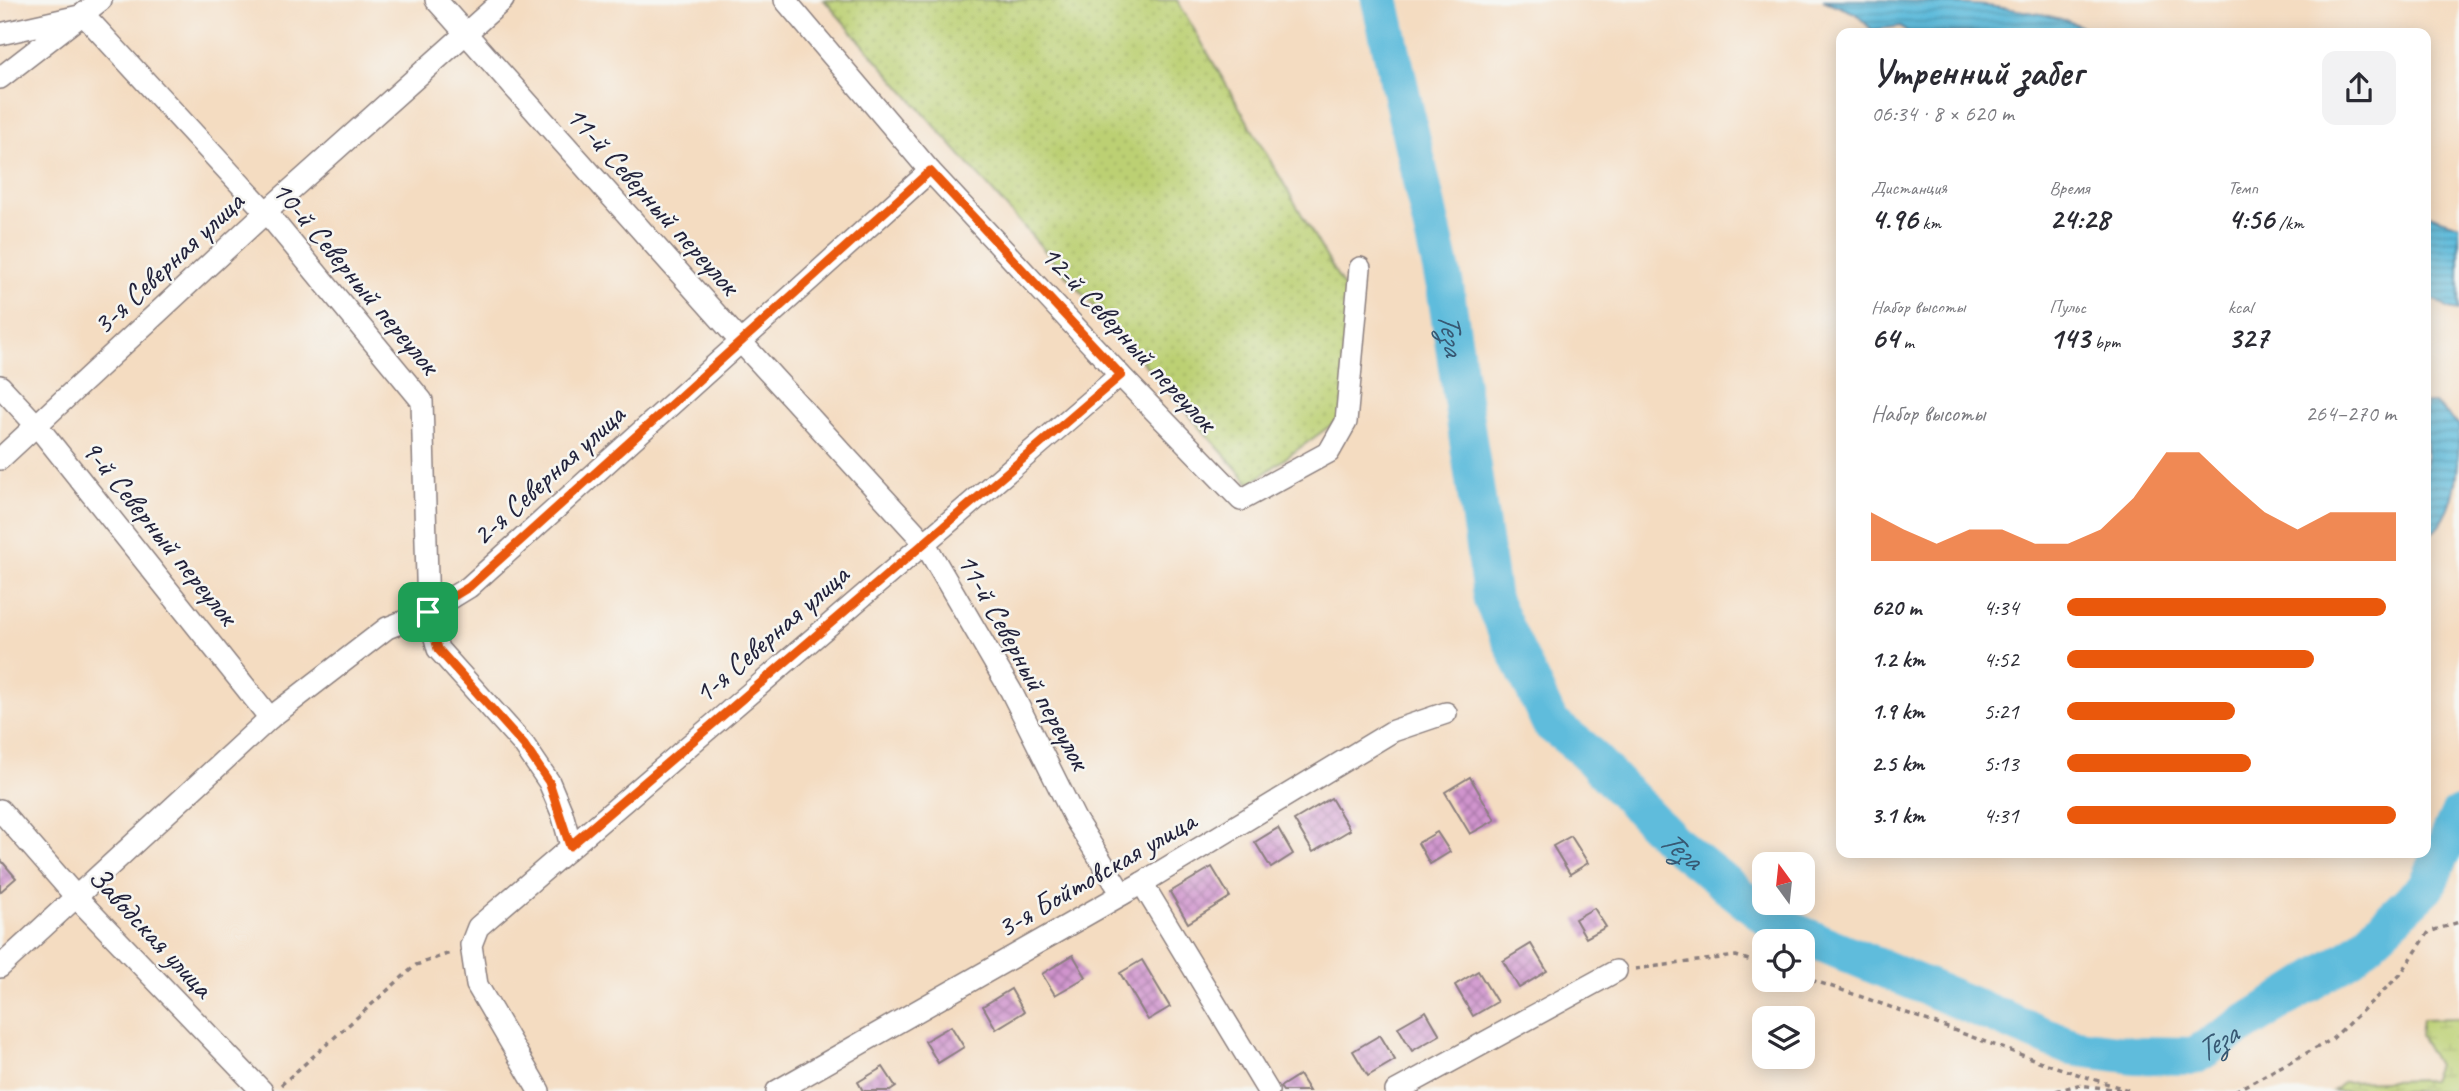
<!DOCTYPE html>
<html lang="ru">
<meta charset="utf-8">
<style>
:root{--surface:#fff;--page:#f2f2f3;--text:#2b2b33;--muted:#7c7c81;--accent:#ea580c}
body{margin:0;font-family:Caveat,sans-serif;background:var(--page);color:var(--text);height:100vh;display:flex;flex-direction:column;font-size:26px;white-space:nowrap}
*{box-sizing:border-box;margin:0}
p{font-size:23px;color:var(--muted)}
.icon{flex:none;width:38px;height:38px;fill:none;stroke:currentColor;stroke-width:2;stroke-linecap:round;stroke-linejoin:round}
.map{position:relative;flex:1;overflow:hidden}
.sheet{position:absolute;left:1836px;top:28px;width:595px;height:830px;display:flex;flex-direction:column;background:var(--surface);border-radius:14px;box-shadow:0 4px 18px #0003}
.sheet>*{flex:none}
.needle{width:46px;rotate:345deg}
.buttons{position:absolute;left:1752px;top:852px;display:grid;gap:14px}
.buttons a{display:grid;place-items:center;width:63px;height:63px;border-radius:14px;background:var(--surface);box-shadow:0 4px 18px #0003;font-size:35px}
.pin{position:absolute;display:grid;place-items:center;width:60px;height:60px;color:#fff;margin:-30px;border-radius:14px;box-shadow:0 4px 10px #0006}
.round{display:grid;place-items:center;flex:none;width:74px;height:74px;border-radius:14px;background:var(--page)}
.summary{display:flex;align-items:center;justify-content:space-between;height:119px;padding:0 35px}
h1{font-size:38px;font-weight:800;line-height:52px}
.stats{display:grid;grid-template-columns:repeat(3,1fr);gap:10px;height:119px;padding:7px 35px}
.stats div{display:grid;align-content:center}
.stats b{font-size:30px;font-weight:800}
.stats small{font-size:19px;font-weight:400}
.stats p{font-size:19px}
.chart{height:196px;padding:14px 35px}
.chart p{display:flex;justify-content:space-between}
.chart svg{width:100%;height:126px;margin-top:7px;fill:var(--accent);opacity:.7}
ul{padding:0 35px;list-style:none;font-size:23px}
li{display:grid;grid-template-columns:112px 84px 1fr;align-items:center;height:52px}
li i{height:18px;border-radius:9px;background:var(--accent)}
.map>svg:first-child{display:block}
</style>
<div class="map">
<svg width="2459" height="1091" viewBox="0 0 2459 1091">
<defs>
<pattern id="wetland-marsh" width="20" height="14" patternUnits="userSpaceOnUse" patternTransform="scale(1.75)"><rect width="20" height="14" fill="#bcd073"/><path d="M1 5h8M5 5V1M11 12h8M15 12V8" fill="none" stroke="#a1b264"/></pattern>
<pattern id="garden-dots" width="8" height="8" patternUnits="userSpaceOnUse" patternTransform="scale(1.75)"><rect width="8" height="8" fill="#bcd073"/><path d="M2 2h.1M6 6h.1" fill="none" stroke="#a1b264" stroke-width="1.8" stroke-linecap="round"/></pattern>
<pattern id="water-rules" width="6" height="5" patternUnits="userSpaceOnUse" patternTransform="scale(1.75)"><rect width="6" height="5" fill="#5ebcdc"/><path d="M0 2.5h6" fill="none" stroke="#4d98b4"/></pattern>
<pattern id="building-cross-hatch" width="8" height="8" patternUnits="userSpaceOnUse" patternTransform="scale(1.75)"><rect width="8" height="8" fill="#d094cd"/><path d="M0 0l8 8M0 8l8-8" fill="none" stroke="#a878a8"/></pattern>
</defs>
<rect width="100%" height="100%" fill="#f6f6f2"/>
<filter id="ink" filterUnits="userSpaceOnUse"><feTurbulence type="fractalNoise" baseFrequency=".0143" numOctaves="2"/><feDisplacementMap in="SourceGraphic" scale="14" xChannelSelector="R" yChannelSelector="G"/><feConvolveMatrix kernelMatrix="1 2 1 2 8 2 1 2 1" color-interpolation-filters="sRGB"/></filter>
<filter id="wash" filterUnits="userSpaceOnUse"><feTurbulence type="fractalNoise" baseFrequency=".00686" numOctaves="4" result="noise"/><feDisplacementMap in="SourceGraphic" scale="28" xChannelSelector="R" yChannelSelector="G"/><feGaussianBlur stdDeviation="1.57" result="paint"/><feColorMatrix in="noise" values="0 0 0 0 0 0 0 0 0 0 0 0 0 0 0 0 0 1.4 0 .05"/><feComposite in="paint" operator="in"/></filter>
<g filter="url(#wash)">
<rect width="100%" height="100%" fill="#f4dcc1"/>
<polygon fill="url(#wetland-marsh)" stroke="#6f7957" stroke-width="2" points="2459,1018 2459,1091 2333,1091 2344,1082 2431,1080 2437,1065 2420,1035 2422,1019"/>
<polygon fill="url(#garden-dots)" stroke="#6f7957" stroke-width="2" points="824,0 1177,0 1356,308 1345,415 1250,484"/>
<g fill="url(#water-rules)" stroke="#406f8c" stroke-width="2">
<path d="M1823,0c67,0 221,0 271,33h-186l-7,-7 -29,4 -17,-17z"/>
<polygon points="2426,214 2459,225 2459,311 2449,309 2426,294"/>
<path d="M2426,403h9l24,23c0,36 0,92 -33,111z"/>
</g>
<g fill="none" stroke-linecap="round" stroke-linejoin="round">
<path stroke="#5ebcdc" stroke-width="38" id="s1" d="M1380,0l65,286 47,314 58,123 32,25 90,93 104,83 295,123 63,8 60,1 161,-102 72,-68 32,-71"/>
</g>
<g id="blocks">
<g fill="url(#building-cross-hatch)">
<polygon points="1470,777 1495,820 1470,834 1445,792"/>
<polygon points="1331,798 1350,830 1313,852 1294,820"/>
<polygon points="1278,828 1293,854 1271,868 1255,842"/>
<polygon points="1437,832 1450,852 1430,864 1418,843"/>
<polygon points="1571,836 1588,863 1570,874 1553,846"/>
<polygon points="0,859 16,878 0,892"/>
<polygon points="1212,867 1230,897 1188,923 1170,892"/>
<polygon points="1594,908 1606,927 1586,938 1575,919"/>
<polygon points="1531,944 1547,971 1519,988 1503,961"/>
<polygon points="1073,955 1086,977 1055,995 1042,974"/>
<polygon points="1142,960 1170,1007 1148,1020 1120,973"/>
<polygon points="1478,971 1497,1002 1473,1016 1455,985"/>
<polygon points="1011,989 1024,1012 996,1029 983,1006"/>
<polygon points="1426,1011 1440,1035 1412,1051 1398,1027"/>
<polygon points="951,1026 964,1047 938,1063 925,1041"/>
<polygon points="1380,1035 1395,1060 1368,1076 1353,1051"/>
<polygon points="883,1067 896,1087 890,1091 863,1091 858,1082"/>
<polygon points="1299,1075 1309,1091 1283,1091 1280,1087"/>
</g>
</g>
</g>
<g filter="url(#ink)">
<use href="#blocks" fill-opacity="0" stroke="#8b7f7e" stroke-width="2"/>
<g fill="none" stroke-linecap="round" stroke-linejoin="round">
<g stroke="#8b7f7e" stroke-width="24">
<g id="minor">
<polyline points="436,0 741,342 924,542 1011,691 1075,819 1122,894"/>
<polyline points="785,0 930,171 1120,375 1241,500 1329,452 1346,422 1360,268"/>
<polyline points="0,34 84,15 266,212 422,401 428,612 438,649 524,745 549,782 562,813 571,846"/>
<polyline points="0,78 101,0"/>
<polyline points="0,386 38,427 270,718"/>
<polyline points="0,459 266,212 503,0"/>
<polyline points="0,810 77,898 262,1091"/>
<polyline points="1142,883 1268,1091"/>
<polyline points="0,967 270,718 387,628 428,612 469,587 930,171"/>
<polyline points="539,1091 477,985 471,945 478,927 1120,375"/>
<polyline points="777,1091 1142,883 1393,731 1446,713"/>
<polyline points="1396,1091 1616,971"/>
</g>
</g>
<g stroke="#8b7f7e" stroke-width="3.5" stroke-dasharray="5 5" stroke-linecap="butt">
<polyline points="1635,969 1736,956 1764,965"/>
<path d="M1802,977c111,35 219,82 330,114"/>
<polyline points="281,1085 416,965 453,952"/>
<polyline points="2056,1091 2078,1085 2122,1090"/>
<polyline points="2235,1091 2331,1040 2400,975 2429,932 2459,922"/>
</g>
<use href="#minor" stroke="#fff" stroke-width="21"/>
</g>
</g>
<g fill="none" stroke-linecap="round" stroke-linejoin="round" filter="url(#ink)">
<g stroke="#fff" stroke-width="14">
<polygon id="route" points="930,171 1121,375 570,846 549,782 524,745 438,649 428,612 469,587"/>
</g>
<use href="#route" stroke="#ea580c" stroke-width="9"/>
</g>
<g text-anchor="middle" stroke-width="5" stroke-linejoin="round" paint-order="stroke">
<g font-size="30" fill="#22223b" stroke="#f6f6f2">
<text transform="translate(653 200) rotate(48)" y="10">11-й Северный переулок</text>
<text transform="translate(168 263) rotate(-43)" y="10">3-я Северная улица</text>
<text transform="translate(356 277) rotate(50)" y="10">10-й Северный переулок</text>
<text transform="translate(1129 338) rotate(47)" y="10">12-й Северный переулок</text>
<text transform="translate(548 475) rotate(-42)" y="10">2-я Северная улица</text>
<text transform="translate(160 532) rotate(51)" y="10">9-й Северный переулок</text>
<text transform="translate(771 634) rotate(-41)" y="10">1-я Северная улица</text>
<text transform="translate(1024 661) rotate(61)" y="10">11-й Северный переулок</text>
<text transform="translate(1096 874) rotate(-30)" y="10">3-я Бойтовская улица</text>
<text transform="translate(151 932) rotate(47)" y="10">Заводская улица</text>
</g>
<g font-size="32" font-style="italic" fill="#375873" stroke="#f6f6f2">
<text dy="11" stroke="none"><textPath href="#s1" startOffset="341">Теза</textPath></text>
<text dy="11" stroke="none"><textPath href="#s1" startOffset="929">Теза</textPath></text>
<text dy="11" stroke="none"><textPath href="#s1" startOffset="1519">Теза</textPath></text>
</g>
</g>
</svg>
<div class="buttons">
<a><svg class="needle" viewBox="-14 -14 28 28"><path d="M0-13l5 13h-10z" fill="#e53935"/><path d="M0 13l5-13h-10z" fill="#7c7c81"/></svg></a>
<a><svg class="icon" aria-label="locate" viewBox="0 0 24 24"><circle cx="12" cy="12" r="6"/><path d="M12 2v4M12 18v4M2 12h4M18 12h4"/></svg></a>
<a><svg class="icon" aria-label="layers" viewBox="0 0 24 24"><path d="M12 4l9 5-9 5-9-5zM3 14l9 5 9-5"/></svg></a>
</div>
<div class="pin" style="left:428px;top:612px;background:#1e9e55"><svg class="icon" aria-label="arrive" viewBox="0 0 24 24"><path d="M6 21V4h12l-3 4 3 4H6"/></svg></div>
<section class="sheet">
<div class="summary"><div><h1>Утренний забег</h1><p>06:34 · 8 × 620 m</p></div><a class="round"><svg class="icon" aria-label="share" viewBox="0 0 24 24"><path d="M12 15V3M7 8l5-5 5 5M5 13v7h14v-7"/></svg></a></div>
<div class="stats">
<div><p>Дистанция</p><b>4.96<small> km</small></b></div>
<div><p>Время</p><b>24:28</b></div>
<div><p>Темп</p><b>4:56<small> /km</small></b></div>
</div>
<div class="stats">
<div><p>Набор высоты</p><b>64<small> m</small></b></div>
<div><p>Пульс</p><b>143<small> bpm</small></b></div>
<div><p>kcal</p><b>327</b></div>
</div>
<div class="chart"><p><span>Набор высоты</span>264–270 m</p>
<svg viewBox="0 0 160 44" preserveAspectRatio="none"><path d="M0 44V27L10 33L20 38L30 33L40 33L50 38L60 38L70 33L80 22L90 6L100 6L110 17L120 27L130 33L140 27L150 27L160 27V44z"/></svg>
</div>
<ul>
<li><b>620 m</b>4:34<i style="width:97%"></i></li>
<li><b>1.2 km</b>4:52<i style="width:75%"></i></li>
<li><b>1.9 km</b>5:21<i style="width:51%"></i></li>
<li><b>2.5 km</b>5:13<i style="width:56%"></i></li>
<li><b>3.1 km</b>4:31<i style="width:100%"></i></li>
</ul>
</section>
</div>
